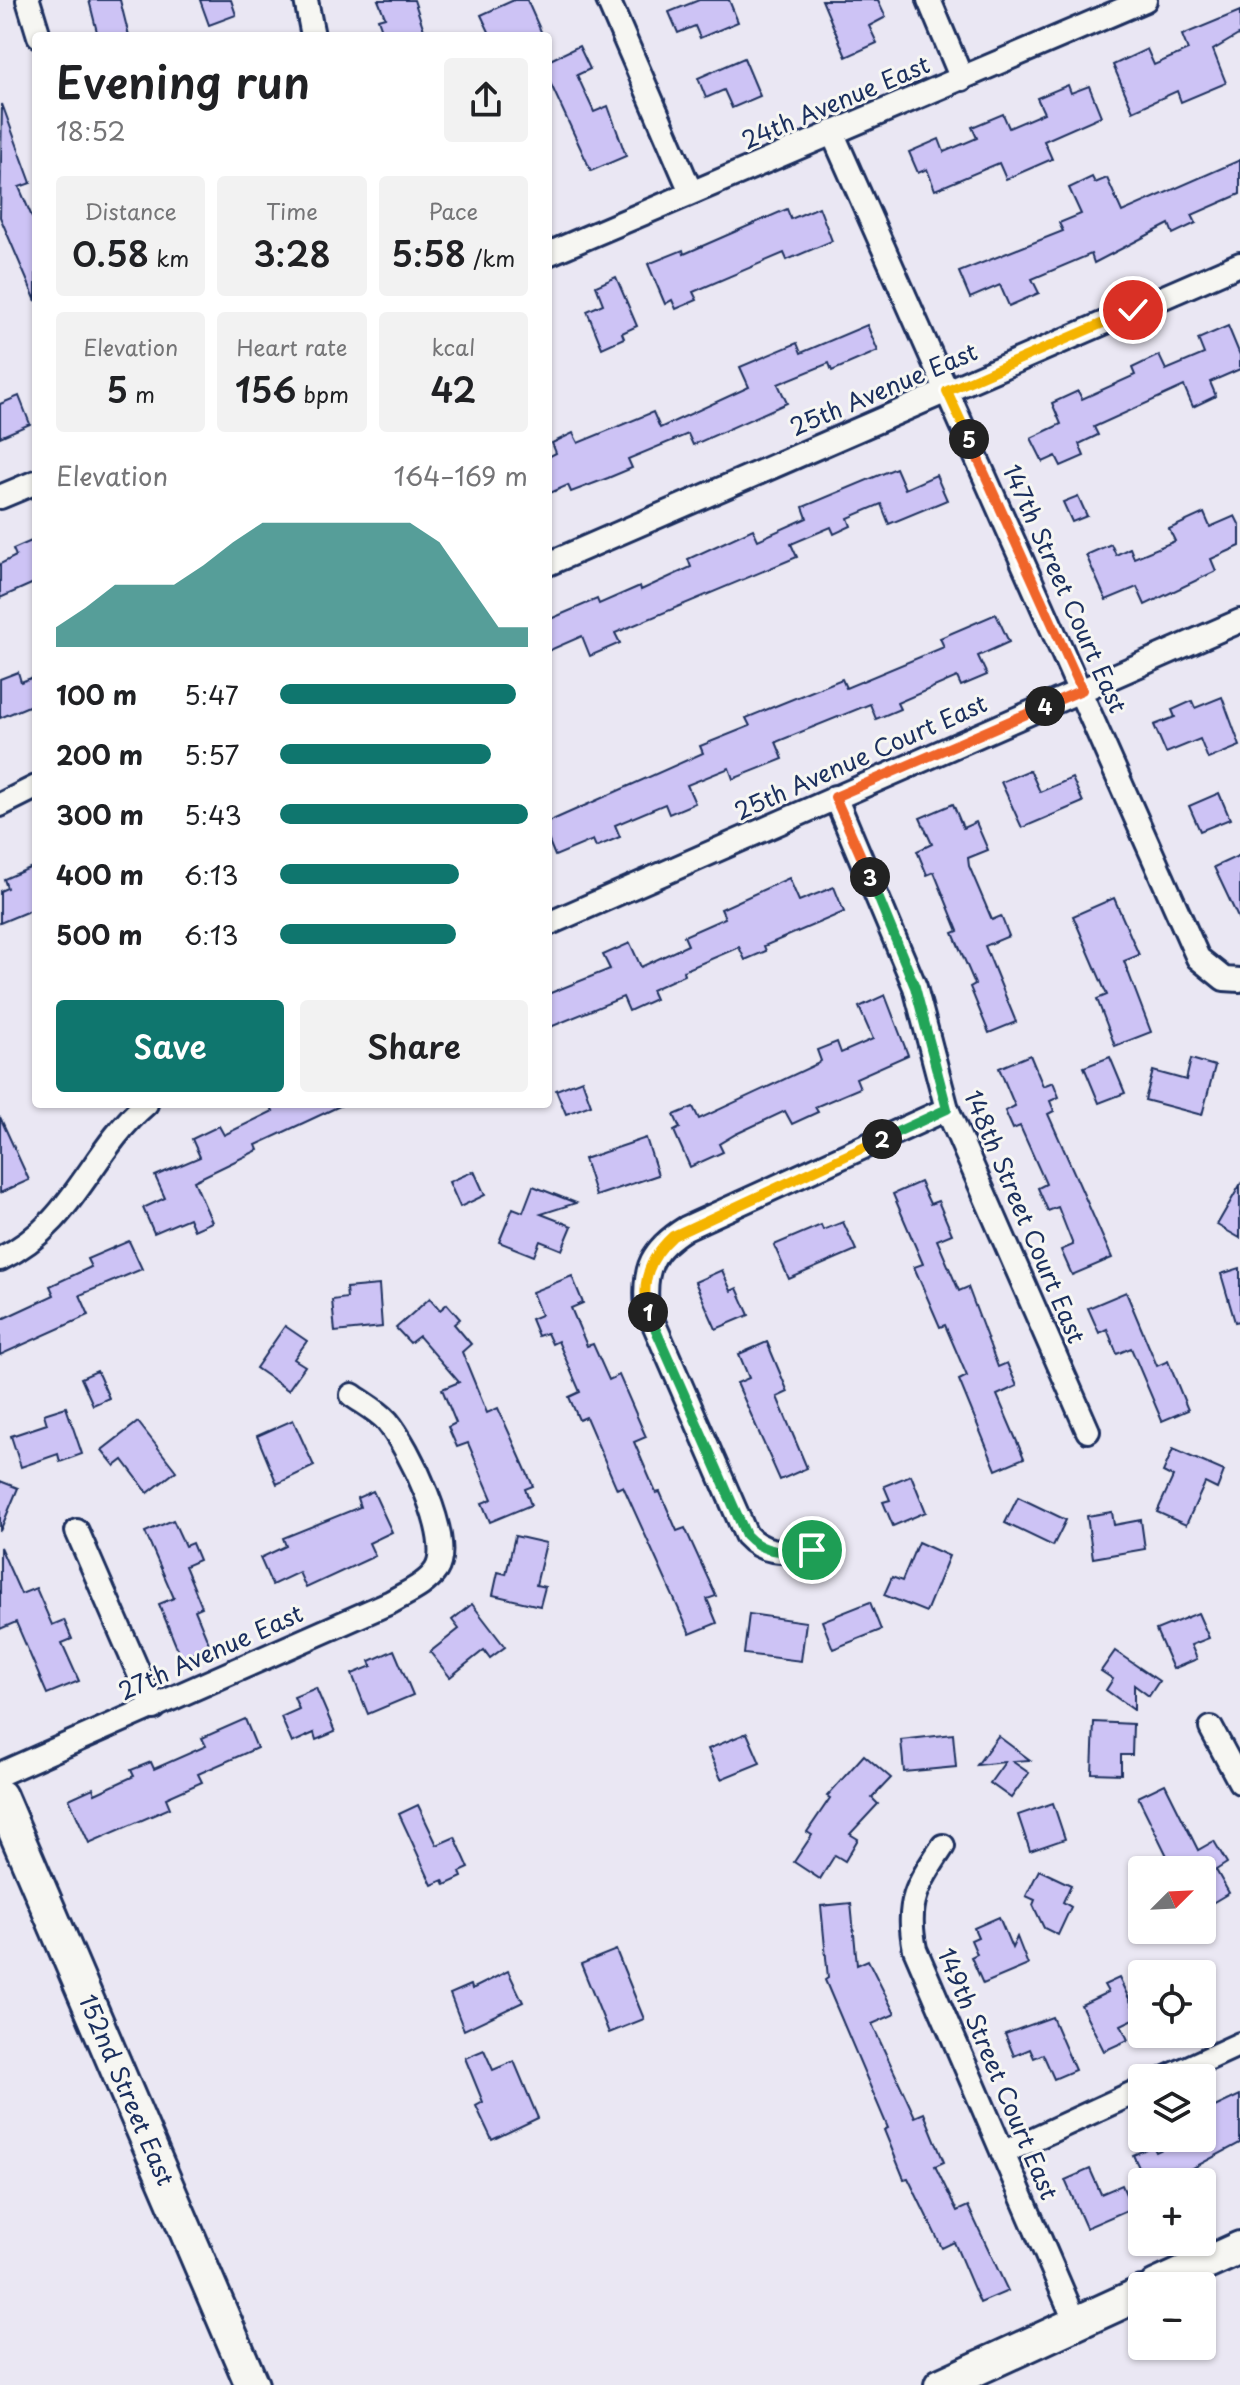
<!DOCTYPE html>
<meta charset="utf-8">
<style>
:root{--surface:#fff;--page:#f2f2f2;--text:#202124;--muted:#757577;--accent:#0f766e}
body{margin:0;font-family:"Playpen Sans",sans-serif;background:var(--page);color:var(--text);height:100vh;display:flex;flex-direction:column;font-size:30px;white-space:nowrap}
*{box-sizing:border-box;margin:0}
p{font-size:26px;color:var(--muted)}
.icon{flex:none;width:44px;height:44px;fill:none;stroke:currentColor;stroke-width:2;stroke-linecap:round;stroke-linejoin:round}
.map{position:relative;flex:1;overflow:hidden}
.details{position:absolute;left:32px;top:32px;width:520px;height:1076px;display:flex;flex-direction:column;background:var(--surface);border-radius:8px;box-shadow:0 2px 6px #0004}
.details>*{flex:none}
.needle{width:52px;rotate:66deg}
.controls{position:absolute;left:1128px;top:1856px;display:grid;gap:16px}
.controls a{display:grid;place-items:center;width:88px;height:88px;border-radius:8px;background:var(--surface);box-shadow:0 2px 6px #0004;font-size:40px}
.pin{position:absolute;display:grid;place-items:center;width:68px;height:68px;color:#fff;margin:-34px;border:4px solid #fff;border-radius:50%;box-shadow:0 2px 8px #0007}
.km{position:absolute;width:40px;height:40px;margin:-20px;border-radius:50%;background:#222;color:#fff;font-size:22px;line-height:40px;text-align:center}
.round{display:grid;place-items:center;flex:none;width:84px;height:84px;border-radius:8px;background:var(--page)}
.head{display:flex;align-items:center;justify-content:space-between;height:136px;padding:0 24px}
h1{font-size:44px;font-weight:600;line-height:60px}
.figures{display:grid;grid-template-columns:repeat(3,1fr);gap:12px;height:136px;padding:8px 24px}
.figures div{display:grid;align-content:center;border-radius:8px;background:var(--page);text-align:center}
.figures b{font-size:34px;font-weight:600}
.figures small{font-size:22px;font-weight:400}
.figures p{font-size:22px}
.chart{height:224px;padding:16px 24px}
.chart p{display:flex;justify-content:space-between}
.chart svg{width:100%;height:144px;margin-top:8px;fill:var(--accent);opacity:.7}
.action{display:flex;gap:16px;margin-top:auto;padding:16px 24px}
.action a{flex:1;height:92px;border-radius:8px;background:var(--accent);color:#fff;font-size:32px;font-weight:600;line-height:92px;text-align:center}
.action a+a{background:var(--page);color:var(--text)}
ul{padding:0 24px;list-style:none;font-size:26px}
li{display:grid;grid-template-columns:128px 96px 1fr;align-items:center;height:60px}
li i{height:20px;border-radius:10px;background:var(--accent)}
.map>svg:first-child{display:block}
</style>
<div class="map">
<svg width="1240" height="2385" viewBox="0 0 1240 2385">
<rect width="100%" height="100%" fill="#eae7f3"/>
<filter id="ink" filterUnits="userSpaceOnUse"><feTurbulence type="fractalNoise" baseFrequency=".0125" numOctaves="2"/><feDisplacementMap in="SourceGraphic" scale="16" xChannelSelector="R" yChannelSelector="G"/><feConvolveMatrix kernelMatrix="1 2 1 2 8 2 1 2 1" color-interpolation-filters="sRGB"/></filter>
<g filter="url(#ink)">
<g fill="#cdc3f5" stroke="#1b2f5e" stroke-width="2">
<polygon points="89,0 120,0 129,36 98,36"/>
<polygon points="200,0 231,0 236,15 209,25"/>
<polygon points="378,0 414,0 426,36 384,36 378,19 385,17"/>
<polygon points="514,0 527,0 543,36 491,36 481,15"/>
<polygon points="699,0 729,0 738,22 700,38 695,26 678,33 669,12"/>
<polygon points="822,0 878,0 886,17 869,26 877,43 846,57"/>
<polygon points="1240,11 1240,34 1213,50 1226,83 1181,102 1177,91 1133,111 1113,65 1147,49 1154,65 1188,50 1182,35"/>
<polygon points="579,46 590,69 577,75 594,112 608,106 626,156 591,171 548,78 548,61"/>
<polygon points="744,58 760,96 732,108 724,90 706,98 698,78"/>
<polygon points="1068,85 1071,93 1089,86 1101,116 1044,141 1052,159 1006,179 999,163 935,190 927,169 918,173 909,152 939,139 944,152 977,138 972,127 1003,114 1009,128 1044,113 1037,98"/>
<polygon points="2,104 31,183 19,187 36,226 36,301 0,217"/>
<polygon points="1240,160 1240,194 1192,215 1196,223 1173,234 1169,224 1094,263 1091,254 1032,279 1039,293 1009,306 1000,285 970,298 959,272 1063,231 1059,223 1081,214 1069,188 1092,177 1095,183 1107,178 1122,212"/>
<polygon points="819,207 832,241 787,260 784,253 693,292 697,300 676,309 672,300 665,304 648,264 683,250 684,254 787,209 791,219"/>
<polygon points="616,277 637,326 622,333 624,338 602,348 587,311 603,304 596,286"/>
<polygon points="867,325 878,351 832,371 829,363 778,384 787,403 693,445 688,434 628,459 632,468 608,478 571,492 568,485 548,494 548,457 556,453 552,443 573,433 578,443 653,412 660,428 749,387 740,367 797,343 801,353"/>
<polygon points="1228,326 1240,355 1240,369 1210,382 1216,396 1193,407 1184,386 1094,427 1098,435 1079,444 1084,456 1061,466 1056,456 1043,462 1031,438 1061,424 1052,403 1078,391 1082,399 1135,375 1132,368 1159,355 1166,370 1204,354 1198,339"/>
<polygon points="19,396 30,424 0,437 0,404"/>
<polygon points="896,468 905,489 936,475 947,500 889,524 881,504 848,518 851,526 834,534 831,527 791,544 797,557 615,633 620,643 590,656 582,636 548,651 548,620 597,599 599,604 640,586 641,590 691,567 688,559 753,529 758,540 807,518 803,507"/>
<polygon points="1078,496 1087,516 1072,522 1063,502"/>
<polygon points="1204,513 1210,527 1235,516 1240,526 1240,546 1211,559 1216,571 1145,605 1137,587 1106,600 1086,555 1111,544 1116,555 1130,548 1134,558 1175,541 1169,529"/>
<polygon points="36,539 36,582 0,598 0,564 16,556 13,549"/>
<polygon points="996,614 1009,642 978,656 987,675 961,686 957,677 897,703 900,709 876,719 870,704 776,742 783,759 733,779 729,768 687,785 695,803 669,814 665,804 615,825 620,837 596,847 593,840 555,856 548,839 548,822 703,753 700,746 750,726 746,718 842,679 846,688 944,647 940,638"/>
<polygon points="18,672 21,682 36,676 36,703 0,718 0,679"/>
<polygon points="1222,697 1240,746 1208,759 1200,739 1166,753 1154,725 1175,717 1172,710 1192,701 1195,708"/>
<polygon points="1030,770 1040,792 1072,778 1083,802 1022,828 1001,782"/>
<polygon points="1219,793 1230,819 1200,831 1189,806"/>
<polygon points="953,804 963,828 976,822 988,850 968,858 969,866 992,920 1001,916 1009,936 985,946 1016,1022 989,1033 970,987 975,984 953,933 958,931 934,872 927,875 917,851 932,844 920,818"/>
<polygon points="1240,855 1240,922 1214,867"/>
<polygon points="32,867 36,876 36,908 0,923 0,891 7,888 4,879"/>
<polygon points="789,878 799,901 834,887 844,912 764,946 766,951 745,960 739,947 683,971 684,975 651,990 655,999 629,1011 623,997 548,1028 548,994 610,969 603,955 630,943 641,967 688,945 684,936 725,918 721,909"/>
<polygon points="1114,898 1139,955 1124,961 1151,1032 1115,1046 1097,999 1107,995 1073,916"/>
<polygon points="885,995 908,1055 856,1078 860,1088 815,1107 818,1112 792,1124 785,1111 736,1134 719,1144 723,1152 690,1167 674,1131 680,1128 674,1115 693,1107 699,1119 817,1064 821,1061 817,1050 837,1042 841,1053 873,1039 859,1007"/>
<polygon points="1030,1055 1043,1086 1053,1082 1059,1097 1050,1101 1054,1111 1048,1114 1112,1258 1072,1275 1061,1250 1073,1245 1058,1207 1048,1211 1038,1188 1046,1184 1020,1126 1013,1129 1005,1111 1015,1106 999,1068"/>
<polygon points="1110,1057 1125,1093 1099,1103 1084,1067"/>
<polygon points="1191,1059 1215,1066 1202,1115 1145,1100 1153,1071 1186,1080"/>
<polygon points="582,1080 591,1105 566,1114 556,1090"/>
<polygon points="270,1104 344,1104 256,1145 258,1150 194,1181 212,1222 194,1230 189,1218 154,1233 143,1208 165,1198 155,1176 200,1157 192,1139 219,1126 224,1135 273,1111"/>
<polygon points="0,1117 29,1180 0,1193"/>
<polygon points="646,1138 658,1175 596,1196 584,1159"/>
<polygon points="474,1171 485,1195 460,1207 449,1182"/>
<polygon points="920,1182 930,1204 938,1201 952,1234 937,1240 959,1291 968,1287 998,1367 1007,1363 1017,1386 997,1395 1024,1458 996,1470 959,1380 967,1376 945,1325 940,1327 914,1267 923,1264 893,1194"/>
<polygon points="1240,1185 1240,1238 1217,1225"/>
<polygon points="533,1186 576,1203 541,1214 572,1226 562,1250 540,1241 534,1256 499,1242 513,1208 523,1212"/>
<polygon points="843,1222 856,1250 789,1279 774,1245 821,1225 823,1230"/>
<polygon points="129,1241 142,1269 80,1295 89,1315 0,1355 0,1320 54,1295 50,1286 91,1267 87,1259"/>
<polygon points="1240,1268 1240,1321 1235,1322 1221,1274"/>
<polygon points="722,1270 731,1291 737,1288 749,1315 716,1329 695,1282"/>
<polygon points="572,1276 583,1303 571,1308 587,1346 593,1344 609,1380 619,1375 646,1437 634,1442 656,1493 660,1492 677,1531 685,1528 716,1596 707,1599 717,1623 690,1634 623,1486 617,1489 586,1417 579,1420 569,1397 580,1392 558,1341 552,1344 547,1333 538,1336 531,1319 541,1315 532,1292"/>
<polygon points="379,1285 382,1327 335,1332 332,1300 347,1298 346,1288"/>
<polygon points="1126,1292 1157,1366 1168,1361 1188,1410 1162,1421 1131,1348 1117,1354 1107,1329 1099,1333 1088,1308"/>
<polygon points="430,1298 440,1310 447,1304 460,1319 454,1324 471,1344 462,1352 487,1413 498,1408 533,1486 525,1489 531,1505 490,1522 482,1503 492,1499 468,1443 457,1447 448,1427 456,1423 442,1389 459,1382 419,1336 410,1343 396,1328"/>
<polygon points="285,1326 307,1341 294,1359 305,1366 288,1390 256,1368"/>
<polygon points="767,1342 788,1392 777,1397 807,1468 780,1480 737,1383 749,1378 739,1354"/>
<polygon points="97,1371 109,1398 93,1405 81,1378"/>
<polygon points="66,1407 82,1454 60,1462 58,1454 21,1467 11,1436 47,1424 44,1414"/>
<polygon points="293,1420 314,1466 277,1484 257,1436"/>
<polygon points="138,1422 176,1471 148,1493 123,1460 115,1466 102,1450"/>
<polygon points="1173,1449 1224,1471 1217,1489 1205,1483 1186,1525 1157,1512 1173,1477 1163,1472"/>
<polygon points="911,1475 926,1512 893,1526 883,1502 890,1500 884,1486"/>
<polygon points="0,1481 18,1488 0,1531"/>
<polygon points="373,1491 392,1532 369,1543 375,1556 306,1588 299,1572 272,1585 260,1558 286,1546 283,1538 360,1507 357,1498"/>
<polygon points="1018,1497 1066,1520 1053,1546 1005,1523"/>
<polygon points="1112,1512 1114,1525 1141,1520 1145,1549 1093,1558 1087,1516"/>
<polygon points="173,1520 185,1546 192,1543 199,1560 185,1566 202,1607 195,1610 210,1646 181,1658 159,1604 174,1598 145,1532"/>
<polygon points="515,1536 546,1543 536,1585 545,1587 540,1606 493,1595 498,1572 506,1574"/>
<polygon points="918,1542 949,1556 926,1612 884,1595 892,1577 902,1581"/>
<polygon points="0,1547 21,1594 36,1588 52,1625 64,1620 72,1639 62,1643 79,1681 47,1694 16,1622 0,1629"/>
<polygon points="870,1602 881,1630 833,1649 822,1621"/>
<polygon points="472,1604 505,1647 490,1658 484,1650 450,1677 430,1652 459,1629 452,1620"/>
<polygon points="1198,1613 1209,1638 1191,1645 1197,1659 1173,1669 1156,1630"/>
<polygon points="749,1614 806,1622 801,1661 744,1654"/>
<polygon points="394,1650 413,1695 368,1714 352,1674 372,1666 370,1661"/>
<polygon points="1115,1651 1159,1681 1149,1696 1134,1685 1134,1710 1106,1690 1113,1679 1101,1671"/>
<polygon points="316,1688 335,1732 316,1740 314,1733 292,1743 281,1717 299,1709 294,1697"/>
<polygon points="245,1719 257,1748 198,1774 202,1782 166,1798 170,1808 89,1843 69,1799 93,1788 95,1794 134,1776 131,1770 151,1762 154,1769 206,1746 202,1738"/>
<polygon points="1094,1722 1133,1724 1132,1755 1121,1755 1121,1774 1092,1773"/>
<polygon points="747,1733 760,1763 721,1779 708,1749"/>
<polygon points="953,1734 956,1767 904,1772 901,1740"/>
<polygon points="998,1736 1030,1760 1012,1761 1029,1773 1011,1798 990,1783 1005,1762 977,1765"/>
<polygon points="864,1755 891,1778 872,1798 878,1804 850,1834 858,1839 845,1861 835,1855 820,1879 794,1862 812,1835 807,1832 830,1798 827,1796"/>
<polygon points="1165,1784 1198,1850 1214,1841 1227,1863 1216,1870 1229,1893 1202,1909 1202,1870 1174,1870 1138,1797"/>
<polygon points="1053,1803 1065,1839 1030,1851 1018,1815"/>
<polygon points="418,1805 437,1845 455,1837 469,1868 460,1872 462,1877 445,1885 443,1880 432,1885 399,1814"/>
<polygon points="1039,1870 1071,1885 1063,1902 1071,1907 1058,1935 1044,1928 1033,1905 1035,1900 1026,1896"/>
<polygon points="851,1903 857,1965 868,1960 895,2014 872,2024 915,2117 924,2113 944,2162 935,2166 957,2211 968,2206 1008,2291 980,2303 954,2242 942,2248 908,2178 904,2179 884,2130 888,2128 825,1980 828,1978 821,1906"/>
<polygon points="999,1917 1012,1948 1017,1937 1028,1965 983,1984 971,1957 977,1954 971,1940 978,1937 974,1928"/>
<polygon points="616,1950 644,2019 609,2033 581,1964"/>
<polygon points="508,1971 523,2002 464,2030 450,1994 471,1985 472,1989"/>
<polygon points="1119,1978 1138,2017 1121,2025 1128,2040 1104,2051 1081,2005 1108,1992 1104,1985"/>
<polygon points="1052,2017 1075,2070 1054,2079 1043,2054 1034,2058 1030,2049 1014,2056 1005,2034"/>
<polygon points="484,2050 493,2070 514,2061 538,2118 492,2140 476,2106 483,2102 465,2058"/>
<polygon points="1240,2095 1240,2143 1167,2182 1146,2182 1133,2155 1153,2146 1156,2152 1186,2138 1202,2138 1202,2113"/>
<polygon points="1090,2169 1101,2194 1122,2185 1132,2208 1086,2228 1065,2180"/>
</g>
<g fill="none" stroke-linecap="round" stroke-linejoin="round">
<g stroke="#1b2f5e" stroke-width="28">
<g id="street">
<polyline points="28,0 39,36"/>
<polyline points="306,0 313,36"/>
<polyline points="608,0 691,192"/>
<polyline points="929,0 962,79"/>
<polyline points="832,132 1198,958 1224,979 1240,980"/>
<polyline points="548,254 1145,0"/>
<polyline points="0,497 36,482"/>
<polyline points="548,564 1240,264"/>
<polyline points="835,797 915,987 947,1109 1088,1431"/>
<polyline points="0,805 36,787"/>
<polyline points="548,924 1240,621"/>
<path d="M0,1259c74,-35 89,-106 146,-155"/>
<polyline points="77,1531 154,1708"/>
<path d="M812,1550c-25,1 -47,6 -66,-15l-99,-227c-4,-40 5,-59 39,-80l261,-119"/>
<polyline points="1211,1728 1240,1782"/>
<path d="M0,1774l391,-172c15,-9 35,-17 45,-32 19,-30 -28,-124 -49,-149 -9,-10 -24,-18 -35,-26"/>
<path d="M943,1846c-25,38 -38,56 -28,103l161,374"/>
<polyline points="1166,2078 1240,2044"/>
<polyline points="1003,2153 1142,2089"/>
</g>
</g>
<g stroke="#1b2f5e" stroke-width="38">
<g id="secondary">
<path id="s1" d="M0,1796l252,589"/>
<polyline points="1156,2286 1240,2248"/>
<polyline points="941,2385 1142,2293"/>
</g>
</g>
<use href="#street" stroke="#f6f6f2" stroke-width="22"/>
<use href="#secondary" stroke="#f6f6f2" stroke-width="32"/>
</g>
</g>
<g fill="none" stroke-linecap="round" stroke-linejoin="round" filter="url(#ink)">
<g stroke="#fff" stroke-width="16">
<path id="split-1" d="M648,1312l98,223c19,21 41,16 66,15"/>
</g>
<g stroke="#fff" stroke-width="16">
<path id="split-2" d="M648,1312c-8,-31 2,-55 25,-76l209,-97"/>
</g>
<g stroke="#fff" stroke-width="16">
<polyline id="split-3" points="870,877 915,987 947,1109 882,1139"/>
</g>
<g stroke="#fff" stroke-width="16">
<polyline id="split-4" points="870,877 835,797 1045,706"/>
</g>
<g stroke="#fff" stroke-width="16">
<polyline id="split-5" points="969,439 1082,690 1045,706"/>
</g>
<g stroke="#fff" stroke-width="16">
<polyline id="split-6" points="969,439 947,391 1133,310"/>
</g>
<use href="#split-1" stroke="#22a559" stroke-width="10"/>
<use href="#split-2" stroke="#f5b400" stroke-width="10"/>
<use href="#split-3" stroke="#22a559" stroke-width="10"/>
<use href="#split-4" stroke="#f0652b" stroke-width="10"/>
<use href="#split-5" stroke="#f0652b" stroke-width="10"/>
<use href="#split-6" stroke="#f5b400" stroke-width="10"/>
</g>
<g text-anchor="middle" stroke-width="6" stroke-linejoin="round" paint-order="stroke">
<g font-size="24" fill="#1b2f5e" stroke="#f6f6f2">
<text transform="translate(836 103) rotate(-23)" y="8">24th Avenue East</text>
<text transform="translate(884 390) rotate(-23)" y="8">25th Avenue East</text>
<text transform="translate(1064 589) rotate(66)" y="8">147th Street Court East</text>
<text transform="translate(861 758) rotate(-24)" y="8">25th Avenue Court East</text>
<text transform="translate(1024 1217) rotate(67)" y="8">148th Street Court East</text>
<text transform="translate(211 1653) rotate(-24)" y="8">27th Avenue East</text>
<text transform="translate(997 2074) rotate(67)" y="8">149th Street Court East</text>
<text dy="8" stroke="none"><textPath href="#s1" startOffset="320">152nd Street East</textPath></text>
</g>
</g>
</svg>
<div class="controls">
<a><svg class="needle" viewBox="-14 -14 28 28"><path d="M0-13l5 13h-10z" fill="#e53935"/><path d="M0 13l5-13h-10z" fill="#757577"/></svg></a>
<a><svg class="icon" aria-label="locate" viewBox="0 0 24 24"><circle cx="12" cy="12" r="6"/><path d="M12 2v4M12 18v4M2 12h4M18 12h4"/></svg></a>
<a><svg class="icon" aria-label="layers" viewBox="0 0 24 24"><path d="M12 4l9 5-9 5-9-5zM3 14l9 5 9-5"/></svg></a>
<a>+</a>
<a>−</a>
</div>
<div class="pin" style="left:812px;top:1550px;background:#1e9e55"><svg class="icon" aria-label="arrive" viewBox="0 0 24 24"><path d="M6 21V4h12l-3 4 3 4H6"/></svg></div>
<div class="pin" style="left:1133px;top:310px;background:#d93025"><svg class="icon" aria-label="check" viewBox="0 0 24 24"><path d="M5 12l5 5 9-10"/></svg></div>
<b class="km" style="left:648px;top:1312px">1</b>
<b class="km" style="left:882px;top:1139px">2</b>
<b class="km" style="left:870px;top:877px">3</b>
<b class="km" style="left:1045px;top:706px">4</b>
<b class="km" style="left:969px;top:439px">5</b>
<section class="details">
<div class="head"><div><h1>Evening run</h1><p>18:52</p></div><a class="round"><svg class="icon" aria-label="share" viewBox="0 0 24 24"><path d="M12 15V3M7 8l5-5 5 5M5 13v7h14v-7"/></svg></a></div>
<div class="figures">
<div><p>Distance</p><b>0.58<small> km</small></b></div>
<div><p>Time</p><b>3:28</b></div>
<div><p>Pace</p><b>5:58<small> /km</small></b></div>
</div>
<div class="figures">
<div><p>Elevation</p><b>5<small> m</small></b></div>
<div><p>Heart rate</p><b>156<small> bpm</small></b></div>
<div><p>kcal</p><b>42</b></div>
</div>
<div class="chart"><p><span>Elevation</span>164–169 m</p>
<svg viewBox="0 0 160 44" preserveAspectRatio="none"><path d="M0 44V38L10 32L20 25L30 25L40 25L50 19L60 12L70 6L80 6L90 6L100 6L110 6L120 6L130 12L140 25L150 38L160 38V44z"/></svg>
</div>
<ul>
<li><b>100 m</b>5:47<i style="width:95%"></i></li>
<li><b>200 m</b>5:57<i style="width:85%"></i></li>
<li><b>300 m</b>5:43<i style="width:100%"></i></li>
<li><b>400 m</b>6:13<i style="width:72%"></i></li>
<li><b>500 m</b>6:13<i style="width:71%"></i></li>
</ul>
<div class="action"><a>Save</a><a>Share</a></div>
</section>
</div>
